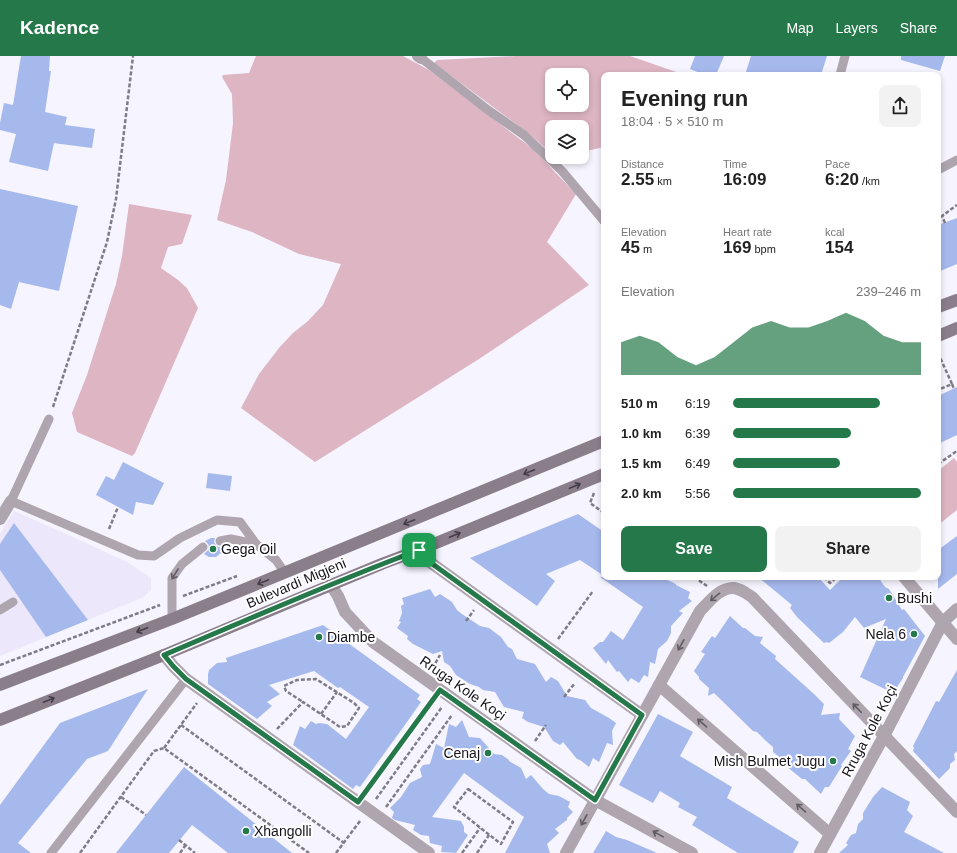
<!DOCTYPE html>
<meta charset="utf-8">
<style>
:root{--surface:#fff;--page:#f2f2f2;--text:#222;--muted:#767676;--accent:#24784a}
body{margin:0;font-family:Arial,sans-serif;background:var(--page);color:var(--text);height:100vh;display:flex;flex-direction:column;font-size:15px;white-space:nowrap}
*{box-sizing:border-box;margin:0}
p{font-size:13px;color:var(--muted)}
.icon{flex:none;width:22px;height:22px;fill:none;stroke:currentColor;stroke-width:2;stroke-linecap:round;stroke-linejoin:round}
.map{position:relative;flex:1;overflow:hidden}
.panel{position:absolute;left:601px;top:16px;width:340px;height:508px;display:flex;flex-direction:column;background:var(--surface);border-radius:8px;box-shadow:0 2px 6px #0003}
.panel>*{flex:none}
.fabs{position:absolute;left:545px;top:12px;display:grid;gap:8px}
.fabs a{display:grid;place-items:center;width:44px;height:44px;border-radius:8px;background:var(--surface);box-shadow:0 2px 6px #0003;font-size:20px}
.pin{position:absolute;display:grid;place-items:center;width:34px;height:34px;color:#fff;margin:-17px;border-radius:8px;box-shadow:0 2px 6px #0006}
.round{display:grid;place-items:center;flex:none;width:42px;height:42px;border-radius:8px;background:var(--page)}
.head{display:flex;align-items:center;justify-content:space-between;height:68px;padding:0 20px}
h1{font-size:22px;font-weight:600;line-height:30px}
.figures{display:grid;grid-template-columns:repeat(3,1fr);gap:6px;height:68px;padding:4px 20px}
.figures div{display:grid;align-content:center}
.figures b{font-size:17px;font-weight:600}
.figures small{font-size:11px;font-weight:400}
.figures p{font-size:11px}
.chart{height:112px;padding:8px 20px}
.chart p{display:flex;justify-content:space-between}
.chart svg{width:100%;height:72px;margin-top:4px;fill:var(--accent);opacity:.7}
.cta{display:flex;gap:8px;margin-top:auto;padding:8px 20px}
.cta a{flex:1;height:46px;border-radius:8px;background:var(--accent);color:#fff;font-size:16px;font-weight:600;line-height:46px;text-align:center}
.cta a+a{background:var(--page);color:var(--text)}
ul{padding:0 20px;list-style:none;font-size:13px}
li{display:grid;grid-template-columns:64px 48px 1fr;align-items:center;height:30px}
li i{height:10px;border-radius:5px;background:var(--accent)}
header{display:flex;align-items:center;gap:24px;box-sizing:border-box;height:56px;padding:0 20px;background:var(--accent);color:#fff}
header strong{font-size:19px}
nav{display:flex;gap:22px;margin-inline-start:auto;font-size:14px}
.map>svg:first-child{display:block}
</style>
<header>
<strong>Kadence</strong>
<nav><a>Map</a><a>Layers</a><a>Share</a></nav>
</header>
<div class="map">
<svg width="957" height="797" viewBox="0 0 957 797">
<rect width="100%" height="100%" fill="#f6f4fe"/>
<polygon fill="#ece7fb" points="14,455 64,477 127,506 151,522 151,534 144,541 0,600 0,478"/>
<g fill="#ddb5c3" fill-rule="evenodd">
<polygon points="256,0 403,0 429,14 533,93 576,138 547,186 589,229 479,303 315,406 241,352 259,318 279,292 293,277 308,265 323,249 341,208 299,198 252,176 217,164 226,124 233,67 232,38 222,21 223,19 249,17"/>
<path d="M516,0h114l55,19h-81v72l-22,5v-25h-30v27l-24,-21 -94,-70 3,-3zM552,19h30v30h-30z"/>
<polygon points="129,148 192,159 182,188 168,191 161,212 178,224 187,232 198,252 135,397 132,400 77,376 72,357 87,319 116,228 122,200"/>
<polygon points="954,402 957,406 957,454 938,469 938,415"/>
</g>
<g fill="#a6b9ed">
<polygon points="21,0 50,0 49,15 51,15 45,56 67,61 65,69 95,73 92,92 61,88 60,88 54,87 48,115 9,106 16,78 0,74 0,67 4,47 13,49"/>
<polygon points="695,0 724,0 716,19 705,19 690,13"/>
<polygon points="751,0 827,0 821,19 745,19"/>
<polygon points="901,0 945,0 940,15 901,4"/>
<polygon points="0,133 78,150 59,235 19,226 11,253 0,249"/>
<polygon points="957,162 957,208 938,216 938,169"/>
<polygon points="957,331 957,379 938,388 938,340"/>
<polygon points="123,406 164,427 153,449 136,446 133,459 96,439 106,420 114,424"/>
<polygon points="208,417 232,420 230,435 206,432"/>
<polygon points="578,458 604,476 604,520 580,504 546,518 555,525 537,550 470,502"/>
<polygon points="14,467 88,564 46,581 0,514 0,488"/>
<polygon points="957,480 957,518 938,533 938,494"/>
<polygon points="211,482 215,482 214,486 216,489 218,491 223,491 221,497 216,501 209,501 204,498 208,494 209,490 208,488 205,485"/>
<polygon points="600,521 661,521 676,528 676,529 690,536 688,542 692,545 679,555 683,557 671,570 671,577 667,585 658,593 655,608 650,606 648,621 644,619 639,627 631,622 628,626 619,615 617,616 608,604 606,608 593,592 600,586 603,586 611,575 623,584 643,551"/>
<polygon points="758,521 818,521 830,534 843,521 878,521 885,531 889,533 902,554 904,553 925,580 903,621 903,622 893,637 860,621 886,563 864,572 855,561 843,576 829,587 827,586 824,587 797,561 790,552 792,549"/>
<polygon points="430,533 435,541 440,538 452,546 457,554 462,558 480,570 489,572 501,581 508,591 512,593 517,603 535,608 546,626 551,621 558,625 567,640 585,644 591,652 609,662 616,667 612,675 613,689 607,687 599,706 593,702 589,711 580,704 577,703 563,686 560,689 553,685 544,671 528,666 522,662 524,656 504,651 495,636 483,634 479,631 470,628 456,619 450,610 444,606 442,595 433,598 413,588 407,583 408,580 397,572 401,566 399,565 402,557 401,550 404,548 402,542"/>
<polygon points="730,560 743,572 745,572 755,580 763,581 760,587 776,600 775,603 814,638 824,648 821,659 840,657 839,663 855,680 848,693 851,695 841,709 842,710 829,731 825,731 821,738 805,723 802,723 786,710 787,707 773,696 773,691 766,685 757,676 753,675 714,637 708,640 709,632 699,623 699,621 694,615 705,598 701,596 712,580 715,582"/>
<polygon points="323,569 420,639 417,643 421,646 407,666 360,731 356,729 353,733 293,689 300,670 305,673 311,665 316,668 319,667 327,668 346,683 369,651 340,631 338,632 314,615 269,629 280,638 267,646 272,650 257,663 208,628 208,618 209,614 217,607 227,606 226,602"/>
<polygon points="957,614 957,695 954,698 955,704 950,708 950,712 939,723 913,695 914,692 913,690 933,651 936,645 939,646"/>
<polygon points="148,633 108,695 87,703 18,787 31,797 0,797 0,749 60,667"/>
<polygon points="658,658 693,676 680,700 732,731 727,742 799,786 793,797 738,797 692,769 697,761 678,751 680,747 660,735 653,747 619,729"/>
<polygon points="462,664 469,681 480,682 494,698 502,699 509,704 509,705 521,712 526,723 531,719 543,733 549,738 559,740 570,746 568,751 573,756 567,762 567,764 555,773 559,777 547,788 550,797 505,797 524,761 464,717 432,761 461,765 464,771 464,776 468,779 456,797 441,796 442,790 430,787 429,780 421,779 413,774 415,769 395,764 392,762 394,756 390,752 401,741 410,727 422,721 420,713 423,709 430,708 436,688 444,692 449,668 456,671"/>
<polygon points="184,711 292,797 228,797 192,769 169,797 116,797"/>
<polygon points="882,731 910,746 907,754 913,760 904,776 944,797 839,797 848,789 846,787 851,779 856,777 858,768 863,763 863,757 873,741"/>
<polygon points="606,775 616,781 627,784 657,797 593,797"/>
</g>
<g fill="none" stroke-linecap="round" stroke-linejoin="round">
<g stroke="#7f7c86" stroke-width="2.5" stroke-dasharray="4 2" stroke-linecap="butt">
<polyline points="945,167 942,160 957,149"/>
<polyline points="938,297 952,328 938,334"/>
<polyline points="952,328 954,333"/>
<polyline points="53,351 107,186 116,143 133,0"/>
<polyline points="938,408 957,395"/>
<polyline points="594,437 590,447 604,457"/>
<polyline points="109,473 118,451"/>
<polyline points="694,521 707,530"/>
<polyline points="824,521 830,527 837,521"/>
<polyline points="183,540 237,520"/>
<polyline points="466,565 474,554"/>
<polyline points="558,583 593,535"/>
<polyline points="0,609 160,549"/>
<polyline points="434,613 436,606 440,599"/>
<polyline points="564,641 575,627"/>
<polyline points="321,658 337,636"/>
<polyline points="181,669 344,787"/>
<polyline points="277,673 303,646 340,671 347,670 359,652 354,647 316,623 297,624 284,630 286,635 303,646"/>
<polyline points="535,685 546,669"/>
<polyline points="164,692 197,647"/>
<polygon points="468,733 513,766 501,788 454,751"/>
<polyline points="366,736 432,645"/>
<polyline points="121,741 146,759"/>
<polyline points="376,743 442,651"/>
<polyline points="386,751 452,659"/>
<polyline points="179,784 195,797"/>
<polyline points="80,797 154,695 164,692 309,797"/>
<polyline points="180,797 185,790"/>
<polyline points="336,797 360,765"/>
<polyline points="462,797 480,772"/>
<polyline points="477,797 489,779"/>
</g>
<g stroke="#aea5ae" stroke-width="9">
<polyline points="421,2 488,54 524,79 562,115 604,165"/>
<polyline points="840,19 845,0"/>
<polyline points="938,114 957,104"/>
<polyline points="49,363 11,445 138,499 154,500 180,482 217,464 240,466 256,488"/>
<polyline points="220,485 231,483 256,488 276,504 285,517"/>
<polyline points="0,554 13,546"/>
<polyline points="172,563 172,522 182,508 203,491"/>
<polyline points="51,797 186,623"/>
</g>
<g stroke="#aea5ae" stroke-width="12">
<polyline points="418,0 421,2"/>
<polyline points="0,463 11,445"/>
<polyline points="419,494 427,504 642,659"/>
<polyline points="904,521 957,583"/>
<polyline points="331,529 338,540 345,556 373,586 595,744 692,797"/>
<polyline points="164,599 173,610 186,623 429,797"/>
<polyline points="659,629 830,778"/>
<path d="M566,797l134,-242c9,-9 20,-24 34,-23 7,1 12,5 18,9l205,215"/>
<polyline points="820,797 884,680 943,566 957,553"/>
</g>
<g stroke="#8b7e8b" stroke-width="12">
<polyline points="938,251 957,244"/>
<polyline points="938,280 957,272"/>
<polyline points="0,629 172,563 604,385"/>
<polyline points="0,664 164,599 331,529 384,507 419,494 604,418"/>
</g>
</g>
<defs><path id="oneway-shaft" d="M-6 0H5M1.5-3L5.5 0L1.5 3" fill="none" stroke-width="1.6" stroke-linecap="round" stroke-linejoin="round"/></defs>
<g stroke="#443d48">
<use href="#oneway-shaft" transform="translate(529 416) rotate(158)"/>
<use href="#oneway-shaft" transform="translate(575 430) rotate(-23)"/>
<use href="#oneway-shaft" transform="translate(409 466) rotate(158)"/>
<use href="#oneway-shaft" transform="translate(455 479) rotate(-23)"/>
<use href="#oneway-shaft" transform="translate(263 526) rotate(158)"/>
<use href="#oneway-shaft" transform="translate(142 574) rotate(159)"/>
<use href="#oneway-shaft" transform="translate(49 644) rotate(-22)"/>
</g>
<g stroke="#625c64">
<use href="#oneway-shaft" transform="translate(175 518) rotate(121)"/>
<use href="#oneway-shaft" transform="translate(715 541) rotate(141)"/>
<use href="#oneway-shaft" transform="translate(681 589) rotate(119)"/>
<use href="#oneway-shaft" transform="translate(857 652) rotate(-134)"/>
<use href="#oneway-shaft" transform="translate(702 667) rotate(-139)"/>
<use href="#oneway-shaft" transform="translate(801 752) rotate(-139)"/>
<use href="#oneway-shaft" transform="translate(584 764) rotate(119)"/>
<use href="#oneway-shaft" transform="translate(658 778) rotate(-151)"/>
</g>
<g fill="none" stroke-linecap="round" stroke-linejoin="round">
<g stroke="#fff" stroke-width="8">
<path id="route" d="M419,494l8,10 215,155 -47,85 -155,-110 -82,112 -172,-123 -13,-13 -9,-11c85,-36 169,-73 255,-105z"/>
</g>
<use href="#route" stroke="#24784a" stroke-width="5"/>
</g>
<g fill="#24784a" stroke="#fff" stroke-width="1.5">
<circle cx="213" cy="493" r="4"/>
<circle cx="889" cy="542" r="4"/>
<circle cx="914" cy="578" r="4"/>
<circle cx="319" cy="581" r="4"/>
<circle cx="488" cy="697" r="4"/>
<circle cx="833" cy="705" r="4"/>
<circle cx="246" cy="775" r="4"/>
</g>
<g text-anchor="middle" stroke-width="4" stroke-linejoin="round" paint-order="stroke">
<g font-size="14" fill="#15121b" stroke="#fff" text-anchor="start">
<text x="221" y="498">Gega Oil</text>
<text x="897" y="547">Bushi</text>
<text x="906" y="583" text-anchor="end">Nela 6</text>
<text x="327" y="586">Diambe</text>
<text x="480" y="702" text-anchor="end">Cenaj</text>
<text x="825" y="710" text-anchor="end">Mish Bulmet Jugu</text>
<text x="254" y="780">Xhangolli</text>
</g>
<g font-size="14" fill="#15121b" stroke="#fff">
<text transform="translate(296 527) rotate(-23)" y="5">Bulevardi Migjeni</text>
<text transform="translate(463 632) rotate(35)" y="5">Rruga Kole Koçi</text>
<text transform="translate(869 675) rotate(-62)" y="5">Rruga Kole Koçi</text>
</g>
</g>
</svg>
<div class="fabs">
<a><svg class="icon" aria-label="locate" viewBox="0 0 24 24"><circle cx="12" cy="12" r="6"/><path d="M12 2v4M12 18v4M2 12h4M18 12h4"/></svg></a>
<a><svg class="icon" aria-label="layers" viewBox="0 0 24 24"><path d="M12 4l9 5-9 5-9-5zM3 14l9 5 9-5"/></svg></a>
</div>
<div class="pin" style="left:419px;top:494px;background:#1e9e55"><svg class="icon" aria-label="arrive" viewBox="0 0 24 24"><path d="M6 21V4h12l-3 4 3 4H6"/></svg></div>
<section class="panel">
<div class="head"><div><h1>Evening run</h1><p>18:04 · 5 × 510 m</p></div><a class="round"><svg class="icon" aria-label="share" viewBox="0 0 24 24"><path d="M12 15V3M7 8l5-5 5 5M5 13v7h14v-7"/></svg></a></div>
<div class="figures">
<div><p>Distance</p><b>2.55<small> km</small></b></div>
<div><p>Time</p><b>16:09</b></div>
<div><p>Pace</p><b>6:20<small> /km</small></b></div>
</div>
<div class="figures">
<div><p>Elevation</p><b>45<small> m</small></b></div>
<div><p>Heart rate</p><b>169<small> bpm</small></b></div>
<div><p>kcal</p><b>154</b></div>
</div>
<div class="chart"><p><span>Elevation</span>239–246 m</p>
<svg viewBox="0 0 160 44" preserveAspectRatio="none"><path d="M0 44V24L10 20L20 24L30 33L40 38L50 33L60 24L70 15L80 11L90 15L100 15L110 11L120 6L130 11L140 20L150 24L160 24V44z"/></svg>
</div>
<ul>
<li><b>510 m</b>6:19<i style="width:78%"></i></li>
<li><b>1.0 km</b>6:39<i style="width:63%"></i></li>
<li><b>1.5 km</b>6:49<i style="width:57%"></i></li>
<li><b>2.0 km</b>5:56<i style="width:100%"></i></li>
</ul>
<div class="cta"><a>Save</a><a>Share</a></div>
</section>
</div>
